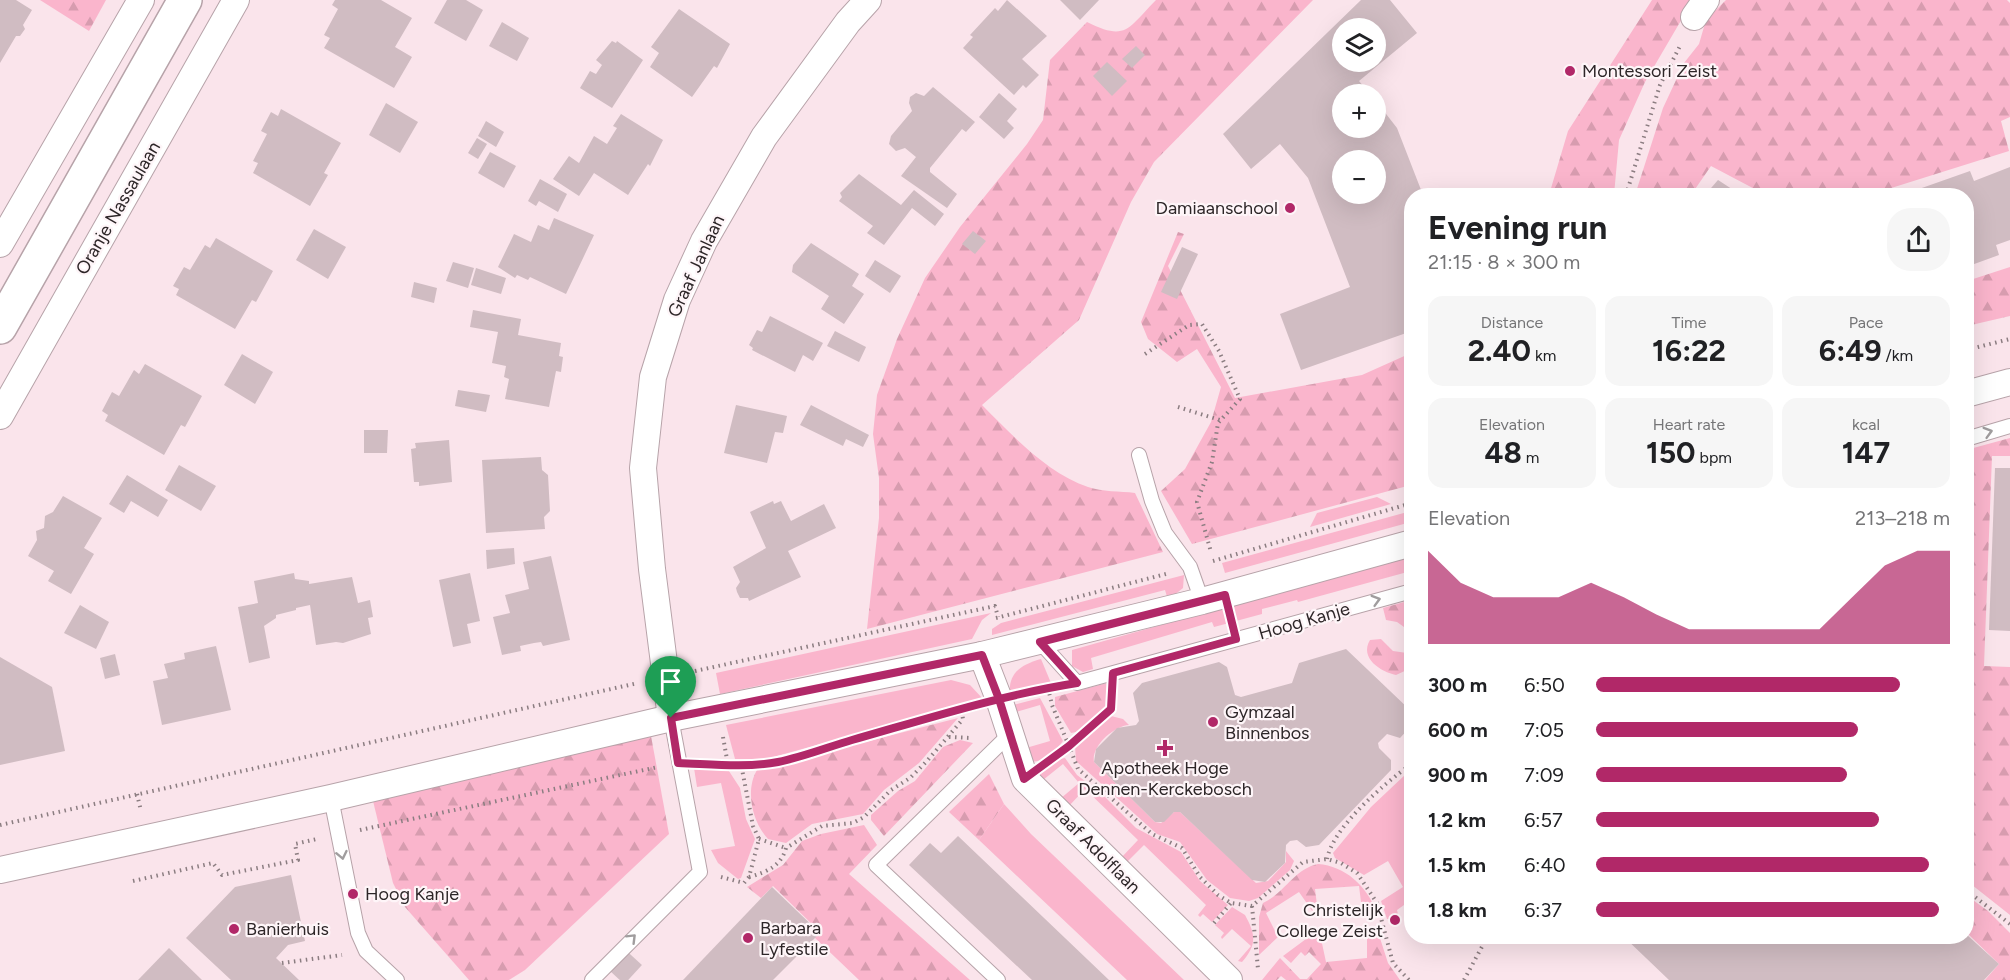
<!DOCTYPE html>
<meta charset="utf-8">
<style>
:root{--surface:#fff;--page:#f6f6f6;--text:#202124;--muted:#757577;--accent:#b12868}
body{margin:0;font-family:Figtree,sans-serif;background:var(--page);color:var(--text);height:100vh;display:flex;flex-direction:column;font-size:22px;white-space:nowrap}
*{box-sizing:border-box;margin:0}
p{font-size:20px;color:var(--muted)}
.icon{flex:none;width:33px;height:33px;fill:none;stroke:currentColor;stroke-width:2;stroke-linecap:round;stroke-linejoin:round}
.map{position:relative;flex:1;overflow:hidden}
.side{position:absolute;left:1404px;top:188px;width:570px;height:756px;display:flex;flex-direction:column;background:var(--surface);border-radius:24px;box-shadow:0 6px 24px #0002}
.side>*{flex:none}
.fabs{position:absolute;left:1332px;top:18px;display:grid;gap:12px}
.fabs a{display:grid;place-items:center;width:54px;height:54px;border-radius:50%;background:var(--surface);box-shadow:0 6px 24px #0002;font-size:30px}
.pin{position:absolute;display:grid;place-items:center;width:51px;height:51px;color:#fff;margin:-62px -26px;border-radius:50% 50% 50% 0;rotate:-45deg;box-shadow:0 0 6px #0007}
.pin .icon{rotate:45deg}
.round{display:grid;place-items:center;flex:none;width:63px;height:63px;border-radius:24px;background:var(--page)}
.summary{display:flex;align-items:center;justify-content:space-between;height:102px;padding:0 24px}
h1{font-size:33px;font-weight:700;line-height:45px}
.metrics{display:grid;grid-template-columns:repeat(3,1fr);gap:9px;height:102px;padding:6px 24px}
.metrics div{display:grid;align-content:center;border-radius:15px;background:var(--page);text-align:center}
.metrics b{font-size:30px;font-weight:700}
.metrics small{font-size:16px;font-weight:400}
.metrics p{font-size:16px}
.chart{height:168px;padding:12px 24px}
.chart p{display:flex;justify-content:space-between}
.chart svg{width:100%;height:108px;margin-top:6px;fill:var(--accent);opacity:.7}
ul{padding:0 24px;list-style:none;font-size:20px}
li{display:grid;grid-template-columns:96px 72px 1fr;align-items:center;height:45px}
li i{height:15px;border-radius:8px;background:var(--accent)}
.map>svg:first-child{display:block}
</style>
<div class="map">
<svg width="2010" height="980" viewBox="0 0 2010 980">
<defs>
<pattern id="forest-firs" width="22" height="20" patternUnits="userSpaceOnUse" patternTransform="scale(1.5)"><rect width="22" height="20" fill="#fab5cc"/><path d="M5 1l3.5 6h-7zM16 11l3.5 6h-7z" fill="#d79caf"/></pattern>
</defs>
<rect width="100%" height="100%" fill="#fae4eb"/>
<g fill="#fab5cc">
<polygon points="1377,497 1391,504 1310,527 1317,513"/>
<polygon points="1411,511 1411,522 1225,573 1222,563"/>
<polygon points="1411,554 1411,571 1298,602 1297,600 1262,609 1262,614 1236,621 1232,605"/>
<polygon points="1184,575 1183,588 1168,600 1165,590 992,635 992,629 1001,623"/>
<polygon points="1225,607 1229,623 1214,627 1212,622 1091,658 1093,669 1083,672 1072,666 1072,650"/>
<polygon points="991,613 982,620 972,639 720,694 716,673"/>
<path d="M1041,659l10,24 -41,10c-2,-21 13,-29 31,-34z"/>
<polygon points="951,680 970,685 983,699 766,759 735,759 726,725"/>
<polygon points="1040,698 1063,741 1048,759 1032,762 1026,748 1050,741 1040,705 1016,712 1013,705"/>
<path d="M1111,716l12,3 6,6c-15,1 -38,21 -35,37l61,60 6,1 13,-11h6l76,71 12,-2 18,-19v-11l8,10 -4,9 -32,28 -9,3 -19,-3 -23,-18 -27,-38 -23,-8 -81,-73 -1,-15z"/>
<path d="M1065,758l12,17 25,19 34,34 45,24 19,29 28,24 -16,17 -9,-8 -3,3 -2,-2 8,-10 -62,-60 -18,18 -5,-5 17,-18 -53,-51 -17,18 -8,-8 19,-16 -16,-19 -20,16 -4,-6c5,-9 17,-15 26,-16z"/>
<polygon points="703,766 727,768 740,788 746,819 755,839 741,878 738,879 718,863 711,850 735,846 721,783 697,787 694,768"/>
<polygon points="1406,774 1405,784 1412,802 1411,900 1397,910 1399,918 1387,919 1381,901 1403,887 1388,861 1364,875 1335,858 1333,853 1371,807"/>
<polygon points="1004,804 1031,834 1184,980 1127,980 979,840"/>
<path d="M1232,907l13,8c11,20 12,30 -3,47l-4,-1 13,-15 -19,-17 -10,10 -1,-2 3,-4 -9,-8z"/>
</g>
<g fill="url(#forest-firs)">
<polygon points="40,0 106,0 89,31"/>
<path d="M1156,0h157l-159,162 -23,40 -52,118 -97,85c30,30 65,68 106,82 14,5 32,4 47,6l28,59 -296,77 12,-111v-40l-6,-44 4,-39 20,-56 28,-61 35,-51 67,-83 16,-24 7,-60 37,-38c40,20 41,6 69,-22z"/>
<polygon points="1652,0 1693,0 1645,82 1619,140 1614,195 1549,195 1568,131"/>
<polygon points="1726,0 2007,0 2010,3 2010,117 2001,121 2009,151 1869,195 1766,195 1711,166 1691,195 1635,195 1663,108 1684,63 1699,44 1706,20"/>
<polygon points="1178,232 1184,234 1168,266 1235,398 1362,375 1411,353 1411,485 1192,544 1161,491 1185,469 1211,422 1221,387 1197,349 1177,362 1148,339 1141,322"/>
<polygon points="2010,267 2010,316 1967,326 1967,281"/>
<polygon points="2010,438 2010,456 1992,456 1984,666 2010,667 2010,915 1967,881 1966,450"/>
<polygon points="1411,600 1411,632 1397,622 1386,620 1383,608"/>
<path d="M1381,639l12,12 14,2 4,7 -2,9 -13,6c-15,-3 -37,-17 -26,-35z"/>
<path d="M1107,683c14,22 -17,38 -31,49l-5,1 -16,-27v-9z"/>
<path d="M958,718l-39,45 -35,27 -21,24 -51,10 -26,19 -18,-4c-16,-17 -23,-49 -11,-69z"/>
<polygon points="651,736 669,834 525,970 509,980 469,980 405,907 393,883 373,801"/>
<polygon points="960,740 973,743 884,836 871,820 871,815 898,791 915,781 943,747"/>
<polygon points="989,774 1004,804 979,840 949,812"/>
<polygon points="864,825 877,845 849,874 970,980 859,980 814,937 819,931 773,886 761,898 747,887 783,865 802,841 821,834"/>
<path d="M1318,864c27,2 49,22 58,47l-14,-1 -3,-24 -44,3 3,24 -3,2 -16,-23 -33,21 12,24 -19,18v-38l4,-14c22,-10 31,-34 55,-39z"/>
<polygon points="1966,895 1988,911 2010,933 2010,980 1985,980 1999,964 1967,933"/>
<polygon points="1320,934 1326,962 1367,958 1367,937 1379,935 1388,963 1400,980 1286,980 1281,976 1277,980 1262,980 1280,958 1300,979 1307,979 1321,964 1309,952 1305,956 1301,952 1291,963 1283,956 1306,939"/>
</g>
<g fill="#d0bcc2" fill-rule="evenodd">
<polygon points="0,0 16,0 32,10 23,25 25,29 20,36 16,36 0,63"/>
<polygon points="335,0 381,0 412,18 395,47 412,57 394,88 324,48 330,38 324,35 338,9 332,5"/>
<polygon points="447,0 466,0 483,10 466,41 434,23"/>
<polygon points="1007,0 1047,36 1022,59 1039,75 1026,88 1023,85 1014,95 963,48 973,37 970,35 995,8 998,11"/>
<polygon points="1060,0 1099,0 1080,20"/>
<path d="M1361,0h29l27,33 -58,48 11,13h-28v34h34v-27l21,27 26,67h-11v136l-111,39 -21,-56 70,-27 -42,-109 -28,-34 -29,25 -28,-35zM1342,28h34v34h-34zM1342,160h34v34h-34z"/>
<polygon points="679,9 730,44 717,68 714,66 692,97 650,67 659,53 651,47"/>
<polygon points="502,22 529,38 517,61 489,46"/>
<polygon points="612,41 616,43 617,41 643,60 612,108 580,88 590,71 596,74 602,65 596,60"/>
<polygon points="1136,46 1145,55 1132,68 1122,59"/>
<polygon points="1107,62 1127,81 1112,96 1093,76"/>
<polygon points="933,87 975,122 966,132 962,129 930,168 930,172 957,194 947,208 901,176 916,157 905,148 896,151 889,144 891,136 912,111 909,103 910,97 916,93 924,96"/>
<polygon points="999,93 1017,109 1007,121 1014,128 1004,139 979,117"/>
<polygon points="386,103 418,122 400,153 369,135"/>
<polygon points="281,109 341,143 324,173 328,175 310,206 253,173 258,163 253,161 267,134 261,131 271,112 278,116"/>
<polygon points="621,114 663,140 650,166 648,164 628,195 594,173 579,196 553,179 569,156 579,163 594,136 607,144 617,128 613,126"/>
<polygon points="486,121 504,132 496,147 478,136"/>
<polygon points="477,138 487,144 478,159 468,153"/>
<polygon points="490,152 516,166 504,188 478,173"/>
<polygon points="2010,167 2010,240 1996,245 1999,255 1966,267 1966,195 1902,195 1970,171 1974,181"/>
<polygon points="859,174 901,205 914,190 944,214 935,226 912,208 884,245 867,233 873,226 839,201 842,197 840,193"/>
<polygon points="540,179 567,194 558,212 539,201 536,206 528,201"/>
<polygon points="1718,180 1741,195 1705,195"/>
<polygon points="554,218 594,235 566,294 530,277 528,280 517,275 515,278 498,267 514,234 531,242 538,225 549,230"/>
<polygon points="314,229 346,247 328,279 296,260"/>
<polygon points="973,231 986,241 975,254 962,244"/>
<polygon points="216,238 273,271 256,302 252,300 235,329 176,295 179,289 173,286 184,267 190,270 205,245 210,248"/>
<polygon points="811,243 859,274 852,286 864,294 844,324 821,309 829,296 792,272 793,265"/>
<polygon points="1182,247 1198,254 1177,299 1161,292"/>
<polygon points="875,260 901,276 890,293 865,276"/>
<polygon points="453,262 474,268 468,288 446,281"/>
<polygon points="476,268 506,278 501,294 471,285"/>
<polygon points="414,282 437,288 434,303 411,297"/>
<polygon points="473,310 521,319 518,335 561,343 559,356 563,357 561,372 556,371 549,407 505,399 509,379 504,377 506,366 492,363 498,332 470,327"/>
<polygon points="770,316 823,343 813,361 803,355 795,372 752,350 753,348 749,345 757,330 762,332"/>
<polygon points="835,331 866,347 859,362 827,346"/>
<polygon points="242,354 273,372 255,404 224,385"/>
<polygon points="145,364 202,396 185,427 181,425 164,455 105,421 108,415 102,411 112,392 119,396 134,370 139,374"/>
<polygon points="458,390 490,395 486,412 455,406"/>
<polygon points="736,405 787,416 783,433 775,432 767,463 724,453"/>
<polygon points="811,405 869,435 863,447 846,439 843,446 800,425"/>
<polygon points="364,430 388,430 387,453 364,453"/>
<polygon points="449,440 452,482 419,486 419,482 414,482 411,449 416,448 415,443"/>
<polygon points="541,457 542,470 548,475 550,511 544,517 545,529 486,533 482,460"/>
<polygon points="179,465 216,486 201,511 165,490"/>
<polygon points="1995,468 2010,468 2010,631 1989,630"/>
<polygon points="127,475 168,500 158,517 131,501 124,513 109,504"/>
<polygon points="63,496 102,518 84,548 94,554 71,594 48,581 54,571 28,556 37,540 36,531 44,528 45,516 53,512"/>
<polygon points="773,501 774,504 781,501 791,521 824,504 836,528 788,551 801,577 749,601 748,598 740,598 737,592 736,588 740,582 733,567 766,548 750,512"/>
<polygon points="514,548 515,564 487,569 486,550"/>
<polygon points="551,556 570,640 543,646 541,642 534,643 520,646 521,651 502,655 493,617 510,613 505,595 529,589 523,562"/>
<polygon points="294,573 295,579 309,581 309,584 352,577 358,603 370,600 373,617 368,618 371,634 343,643 336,642 316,645 310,605 296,608 296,610 276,615 276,618 264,626 270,658 249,663 238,607 258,603 254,581"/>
<polygon points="470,573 480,621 467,624 471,643 453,647 439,580"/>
<polygon points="80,605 109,622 96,649 64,633"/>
<polygon points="216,646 231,710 162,725 153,681 168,678 164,664 185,659 184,653"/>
<polygon points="1346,649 1411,711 1412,725 1400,738 1387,734 1378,743 1379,748 1391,760 1391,770 1319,845 1306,847 1297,840 1290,841 1286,845 1285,863 1265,882 1252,880 1180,812 1174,812 1164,822 1155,822 1094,762 1096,749 1117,728 1136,725 1139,721 1133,693 1142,683 1219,662 1227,667 1235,695 1241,697 1292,683 1299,663"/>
<polygon points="115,654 120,675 105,679 100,658"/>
<polygon points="0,657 52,687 65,751 0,765"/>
<polygon points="958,836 1109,980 1032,980 909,865 930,843 941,853"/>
<polygon points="291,875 305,941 288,945 276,958 299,980 231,980 186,938 235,887"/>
<polygon points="772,887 820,933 773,980 683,980"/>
<polygon points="1966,934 1999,964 1984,980 1669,980 1623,936 1966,936"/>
<polygon points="169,948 202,980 138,980"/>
</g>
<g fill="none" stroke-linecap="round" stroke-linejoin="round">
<polyline stroke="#d1bec4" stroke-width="26" stroke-dasharray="26 13" stroke-linecap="butt" points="614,957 639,980"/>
<g stroke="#b7a3a9" stroke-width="16">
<g id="lane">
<polyline points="1966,439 2010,426"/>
<polyline points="1139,455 1152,501 1165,533 1190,567 1202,601"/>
<polyline points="1040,642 1077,683 1412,591"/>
<polyline points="331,798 358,933 366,951 397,980"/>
<polyline points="592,980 700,872 671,718"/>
<polyline points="998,980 876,865 1010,734"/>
</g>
</g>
<g stroke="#b7a3a9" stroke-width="28">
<g id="street">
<polyline points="1694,17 1706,0"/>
<polyline points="0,244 141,0"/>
<polyline points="1966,394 2010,382"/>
<polyline points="0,416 236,0"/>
<polyline points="982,655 999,699 1025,779 1229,980"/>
<polyline points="671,718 652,569 643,468 653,377 677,300 704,241 764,137 848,22 868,0"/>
<polyline points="0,870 331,798 671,718 982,655 1202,601 1412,543"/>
</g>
</g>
<g stroke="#b7a3a9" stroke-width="36">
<polyline id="secondary" points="0,327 185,0"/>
</g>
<g stroke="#8b7d81" stroke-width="4" stroke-dasharray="1.5 4.5" stroke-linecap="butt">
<polyline points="1626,195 1660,85 1681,44"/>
<polyline points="1966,350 2010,339"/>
<polyline points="1145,354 1189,325 1202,324 1219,351 1240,399 1218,423 1212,462 1197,502 1211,552"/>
<polyline points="1178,407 1220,420"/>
<polyline points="1213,561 1412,503"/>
<polyline points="996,618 1166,574"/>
<polyline points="695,671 995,606 998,617"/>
<polyline points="1048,688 1052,705 1069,746 1111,709 1112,698"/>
<polyline points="1027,693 1049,687"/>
<polyline points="723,737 728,765"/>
<polyline points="949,737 971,738"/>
<polyline points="1049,761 1069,746 1078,769 1152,834 1182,848 1200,877 1218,895 1231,903 1252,906 1303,862 1327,859 1341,863 1357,873 1377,903 1393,963 1409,980"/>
<polyline points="704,764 777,762 971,707"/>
<polyline points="137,794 141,811"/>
<polyline points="0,825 638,683"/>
<polyline points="360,830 658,767"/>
<polyline points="759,839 786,848"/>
<path d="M1327,859c6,-32 57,-75 83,-94"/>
<polyline points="721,877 744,883 749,877 759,839 753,826 741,764"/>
<path d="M749,877c18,-5 32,-11 37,-29l36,-22 31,-3 11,-6 27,-27 19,-12 17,-17 36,-42 -2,-10"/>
<polyline points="133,881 213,863 222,875 298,860 295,844 317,839"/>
<polyline points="1966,890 2010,924"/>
<polyline points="1252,906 1258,969"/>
<polyline points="1214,923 1231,903"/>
<polyline points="282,963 342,955"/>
<polyline points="1464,980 1484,943 1485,936"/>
</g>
<use href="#lane" stroke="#fff" stroke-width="14"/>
<use href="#street" stroke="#fff" stroke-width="26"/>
<use href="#secondary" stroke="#fff" stroke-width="33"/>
</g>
<defs><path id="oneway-chevron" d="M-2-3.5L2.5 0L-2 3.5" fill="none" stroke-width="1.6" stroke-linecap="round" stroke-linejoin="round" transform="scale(1.5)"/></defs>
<g stroke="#a09d9e">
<use href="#oneway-chevron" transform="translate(1988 432) rotate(-16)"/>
<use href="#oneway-chevron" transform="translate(1376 600) rotate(-16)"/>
<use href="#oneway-chevron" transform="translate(342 855) rotate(78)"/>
<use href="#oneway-chevron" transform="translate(632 938) rotate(-45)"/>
</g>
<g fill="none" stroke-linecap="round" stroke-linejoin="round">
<g stroke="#fff" stroke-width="12">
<path id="route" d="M671,718l311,-63 17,44 25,80 45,-33 42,-37 2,-36 123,-34 -11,-44 -185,47 37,41c-76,12 -151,36 -225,57 -24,7 -49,17 -74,22 -33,6 -68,2 -100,1l-7,-45"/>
</g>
<use href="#route" stroke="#b12868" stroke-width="8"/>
</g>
<g fill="#b12868" stroke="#fef5f8" stroke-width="2">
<circle cx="1570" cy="71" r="6"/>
<circle cx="1290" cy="208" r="6"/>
<circle cx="1213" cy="722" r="6"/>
<path d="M1162 739h6v6h6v6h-6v6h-6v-6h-6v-6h6z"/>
<circle cx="353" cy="894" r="6"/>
<circle cx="1395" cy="920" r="6"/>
<circle cx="234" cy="929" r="6"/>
<circle cx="748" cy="938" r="6"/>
</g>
<g text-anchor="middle" stroke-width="4.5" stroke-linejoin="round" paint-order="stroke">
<g font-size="18" fill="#2d2628" stroke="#fef5f8" text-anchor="start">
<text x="1582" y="77">Montessori Zeist</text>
<text x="1278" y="214" text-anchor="end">Damiaanschool</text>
<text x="1225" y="718">Gymzaal<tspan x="1225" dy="21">Binnenbos</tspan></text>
<text x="1165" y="774" text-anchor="middle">Apotheek Hoge<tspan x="1165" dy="21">Dennen-Kerckebosch</tspan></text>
<text x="365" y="900">Hoog Kanje</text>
<text x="1383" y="916" text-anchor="end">Christelijk<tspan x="1383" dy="21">College Zeist</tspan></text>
<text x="760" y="934">Barbara<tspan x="760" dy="21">Lyfestile</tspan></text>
<text x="246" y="935">Banierhuis</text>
</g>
<g font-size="18" fill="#2d2628" stroke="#fef5f8">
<text transform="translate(118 208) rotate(-60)" y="6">Oranje Nassaulaan</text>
<text transform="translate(696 266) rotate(-65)" y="6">Graaf Janlaan</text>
<text transform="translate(1304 621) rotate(-16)" y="6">Hoog Kanje</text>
<text transform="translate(1093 846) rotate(45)" y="6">Graaf Adolflaan</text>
</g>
</g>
</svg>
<div class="fabs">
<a><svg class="icon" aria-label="layers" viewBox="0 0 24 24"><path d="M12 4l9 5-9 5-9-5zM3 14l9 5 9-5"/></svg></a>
<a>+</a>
<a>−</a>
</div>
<div class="pin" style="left:671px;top:718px;background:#1e9e55"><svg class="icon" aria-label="arrive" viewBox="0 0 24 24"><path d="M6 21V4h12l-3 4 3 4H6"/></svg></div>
<section class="side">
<div class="summary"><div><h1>Evening run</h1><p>21:15 · 8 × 300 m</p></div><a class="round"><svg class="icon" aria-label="share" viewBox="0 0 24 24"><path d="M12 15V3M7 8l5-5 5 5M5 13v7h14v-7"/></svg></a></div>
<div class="metrics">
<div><p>Distance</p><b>2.40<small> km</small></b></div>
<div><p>Time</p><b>16:22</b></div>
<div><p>Pace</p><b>6:49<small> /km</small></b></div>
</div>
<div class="metrics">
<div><p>Elevation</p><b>48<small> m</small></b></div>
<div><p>Heart rate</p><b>150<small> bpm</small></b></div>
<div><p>kcal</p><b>147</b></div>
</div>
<div class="chart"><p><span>Elevation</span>213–218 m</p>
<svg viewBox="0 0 160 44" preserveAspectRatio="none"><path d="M0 44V6L10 19L20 25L30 25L40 25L50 19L60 25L70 32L80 38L90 38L100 38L110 38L120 38L130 25L140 12L150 6L160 6V44z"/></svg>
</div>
<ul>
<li><b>300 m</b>6:50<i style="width:86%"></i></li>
<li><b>600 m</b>7:05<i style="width:74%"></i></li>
<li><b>900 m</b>7:09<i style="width:71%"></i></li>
<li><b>1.2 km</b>6:57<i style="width:80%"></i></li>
<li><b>1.5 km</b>6:40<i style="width:94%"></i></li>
<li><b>1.8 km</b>6:37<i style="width:97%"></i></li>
</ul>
</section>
</div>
